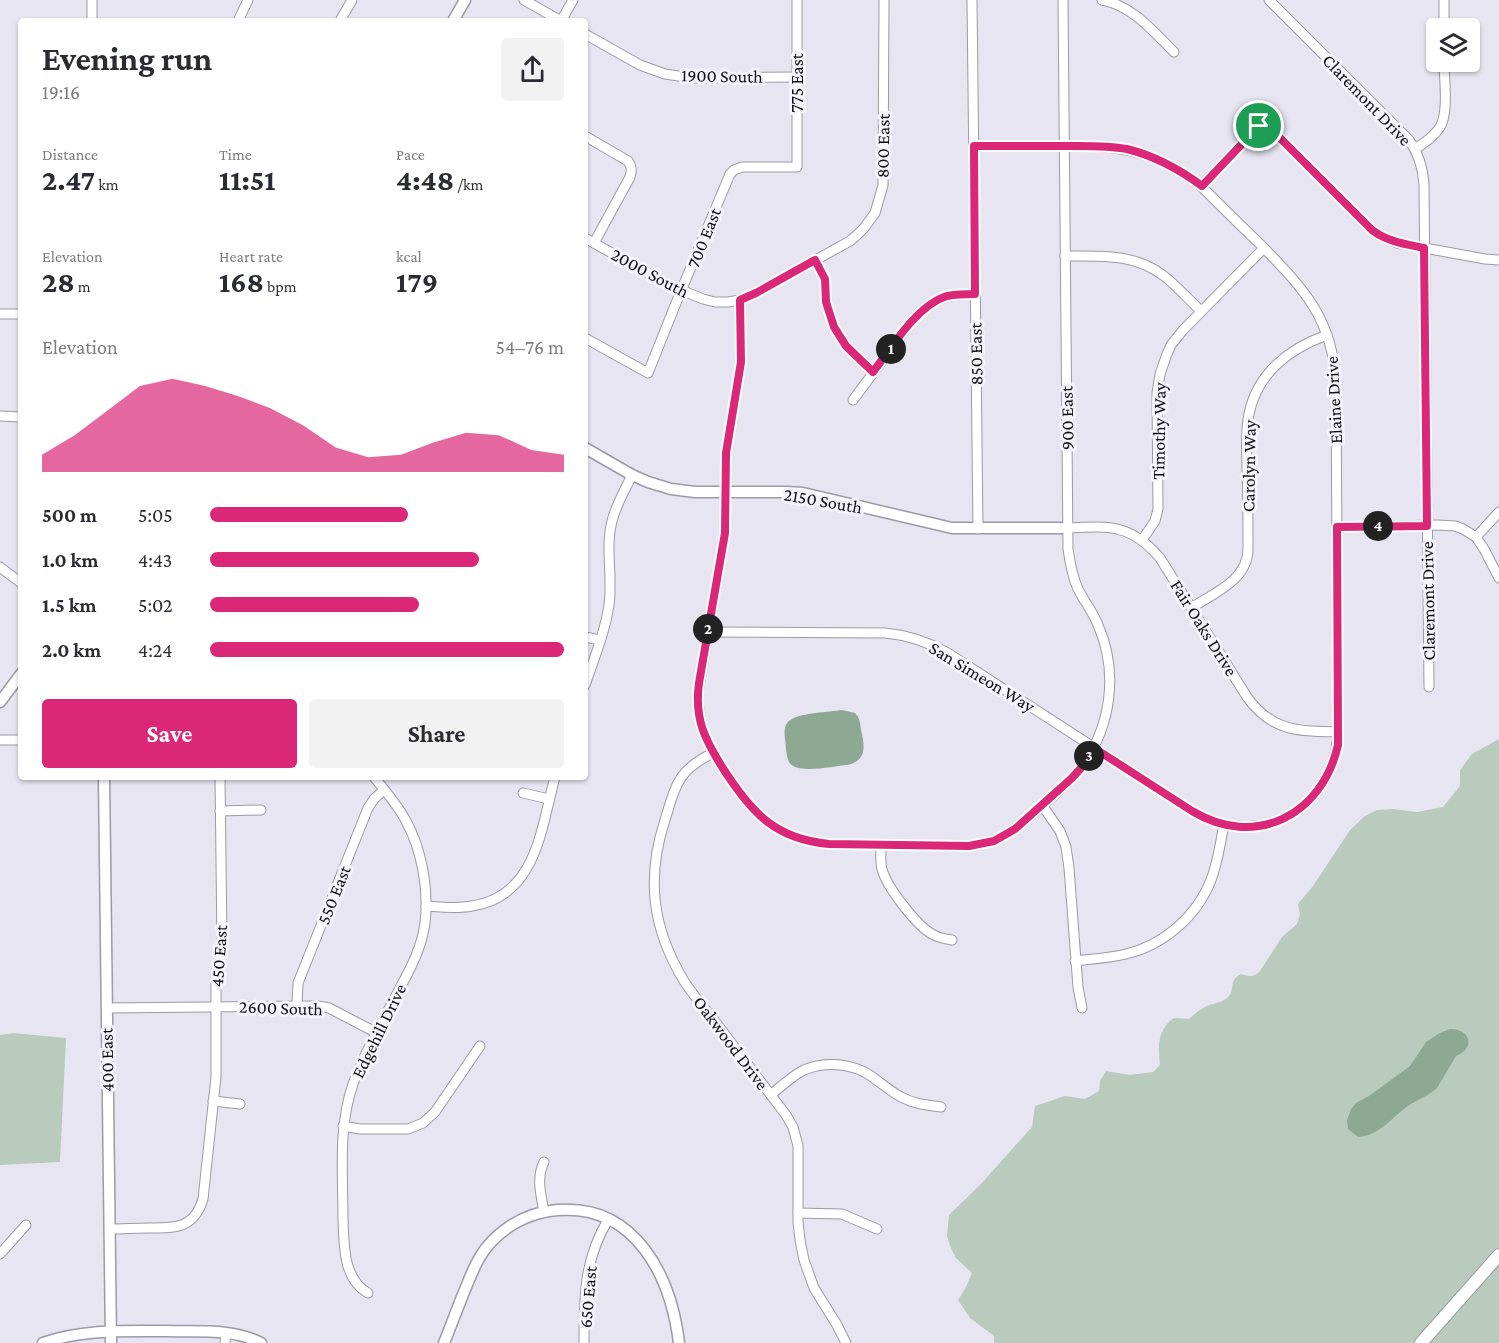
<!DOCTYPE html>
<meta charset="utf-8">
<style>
:root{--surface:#fff;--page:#f2f2f3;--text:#2b2b33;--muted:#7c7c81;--accent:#db2777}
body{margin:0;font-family:"Crimson Pro",serif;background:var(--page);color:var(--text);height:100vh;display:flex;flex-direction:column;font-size:22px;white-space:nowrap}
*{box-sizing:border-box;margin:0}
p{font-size:20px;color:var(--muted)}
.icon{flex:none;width:33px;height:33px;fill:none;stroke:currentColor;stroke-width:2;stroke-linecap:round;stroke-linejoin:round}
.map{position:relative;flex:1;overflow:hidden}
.drawer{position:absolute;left:18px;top:18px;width:570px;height:762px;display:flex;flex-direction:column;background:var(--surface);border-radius:6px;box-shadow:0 2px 4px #0004}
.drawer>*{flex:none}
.buttons{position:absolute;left:1426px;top:18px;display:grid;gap:12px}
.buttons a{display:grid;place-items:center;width:54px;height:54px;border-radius:6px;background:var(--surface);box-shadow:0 2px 4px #0004;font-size:30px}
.pin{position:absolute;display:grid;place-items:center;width:51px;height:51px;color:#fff;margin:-26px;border:3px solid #fff;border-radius:50%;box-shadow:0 2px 6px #0007}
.km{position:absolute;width:30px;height:30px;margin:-15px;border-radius:50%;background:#222;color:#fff;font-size:16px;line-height:30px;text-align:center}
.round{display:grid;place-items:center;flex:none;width:63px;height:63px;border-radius:6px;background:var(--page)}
.overview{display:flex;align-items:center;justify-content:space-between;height:102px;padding:0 24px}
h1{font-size:33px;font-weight:700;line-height:45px}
.stats{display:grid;grid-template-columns:repeat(3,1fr);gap:9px;height:102px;padding:6px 24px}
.stats div{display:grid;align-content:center}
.stats b{font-size:30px;font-weight:700}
.stats small{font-size:16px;font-weight:400}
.stats p{font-size:16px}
.chart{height:168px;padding:12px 24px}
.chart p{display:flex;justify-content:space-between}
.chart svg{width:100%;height:108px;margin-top:6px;fill:var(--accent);opacity:.7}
.cta{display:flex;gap:12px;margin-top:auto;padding:12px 24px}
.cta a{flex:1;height:69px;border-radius:6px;background:var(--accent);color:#fff;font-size:24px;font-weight:700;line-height:69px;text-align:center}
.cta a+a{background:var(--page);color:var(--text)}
ul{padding:0 24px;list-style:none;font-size:20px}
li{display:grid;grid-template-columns:96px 72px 1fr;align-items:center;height:45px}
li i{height:15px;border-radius:8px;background:var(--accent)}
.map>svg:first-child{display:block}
</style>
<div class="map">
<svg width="1499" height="1343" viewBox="0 0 1499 1343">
<rect width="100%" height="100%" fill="#e7e5f2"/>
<g fill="#b9cbbc">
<path d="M1499,739v604h-505v-7l-24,-18 -12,-18 8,-13 6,-14 -16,-15 -6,-12 -3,-10 2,-21 31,-30 52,-58 3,-21 30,-10 20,3 14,-8 1,-10 6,-10 24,4 23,-3 7,-7c-2,-18 -3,-36 14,-47l15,1c6,-6 12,-10 20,-14 6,-2 14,-3 18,-7 10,-8 0,-17 14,-24 9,3 13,3 19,-3l22,-34 15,-13 3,-10 -2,-10 15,-18 37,-56 15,-14 12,-6 15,-1 25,3 26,-5 17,-21v-16l12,-16z"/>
<polygon points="13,1033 66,1038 60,1162 0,1165 0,1035"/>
</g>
<g fill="#8da993">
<path d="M842,710l13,3c5,5 5,10 6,17 4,16 6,31 -14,35 -13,1 -51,10 -58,-3 -3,-6 -3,-16 -4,-23 -1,-8 -1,-16 7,-20 10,-6 37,-7 50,-9z"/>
<path d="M1450,1029c22,0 25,20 6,27l-19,32c-9,8 -20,12 -29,18 -16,11 -30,31 -50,31l-10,-8 -1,-9 4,-11 5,-6 13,-7 41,-30 16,-24 14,-9z"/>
</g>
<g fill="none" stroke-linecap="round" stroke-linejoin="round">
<g stroke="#9b9aa6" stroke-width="11">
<g id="minor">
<polyline points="92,0 92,21"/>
<polyline points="524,0 561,21"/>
<polyline points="972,0 978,529"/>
<path d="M1102,0c31,6 50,30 72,52"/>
<path d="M1269,0l140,140c10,14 14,28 15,45l5,502"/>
<polyline points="1444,0 1444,28"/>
<polyline points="238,21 248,0"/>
<polyline points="340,21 352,0"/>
<polyline points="561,21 573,0"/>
<polyline points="585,34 640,65 665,74 692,78 797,77"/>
<path d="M585,136l43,25c4,6 4,9 2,16l-36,66"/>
<path d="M1415,149c9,-6 19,-12 25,-22 9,-15 4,-48 4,-65"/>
<polyline points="1201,186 1259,126 1266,127 1273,131 1365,224 1379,235 1397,243 1485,259 1499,260"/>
<polyline points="585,238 669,285 703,299 715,302 728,302 740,300 756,293 850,241 857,235 864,228 875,213 883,185 884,0"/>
<path d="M1065,256c35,0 69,-3 99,20 13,10 25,24 37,35"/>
<polyline points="815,260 825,279 826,302 834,327 846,346 873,372"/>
<path d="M740,300l1,62 -15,91 -1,80 -27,160c0,34 8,49 26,77 28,43 51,69 105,74l140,2c36,-3 56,-26 82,-48 10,-10 21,-18 29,-29 31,-41 39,-96 18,-144 -5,-13 -14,-24 -20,-36 -6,-13 -8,-26 -10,-40l-5,-549"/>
<polyline points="0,314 21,314"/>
<polyline points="585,338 648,373 676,303 730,174 734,170 742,167 797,167 797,0"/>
<path d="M853,400l61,-82c19,-20 35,-24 61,-24"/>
<polyline points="0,416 21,417"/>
<polyline points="1337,527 1438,525 1455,526 1463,529 1476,537 1484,549 1499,578"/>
<path d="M1068,528c42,-2 63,-4 92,30l87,139c25,35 52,34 91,35"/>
<polyline points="1476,537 1499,512"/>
<polyline points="1142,540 1155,521 1158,509 1157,393 1160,374 1167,354 1171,345 1183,330 1264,248"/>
<polyline points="0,567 21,583"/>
<path d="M1191,608c23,-15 57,-28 57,-59 0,-27 0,-53 -1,-80 0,-18 -2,-37 2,-55 8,-41 41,-66 78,-79"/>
<path d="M708,632l177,1c23,2 43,9 63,20l244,158c68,40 142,-1 146,-79l-2,-348c-3,-65 -32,-95 -75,-139 -20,-19 -40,-39 -60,-59 -51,-40 -90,-41 -153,-40 -25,0 -49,0 -74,0"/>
<polyline points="585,637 600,640"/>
<path d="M585,685c9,-26 20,-53 24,-80 4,-28 -4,-57 3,-84 4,-16 13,-31 20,-46"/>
<polyline points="0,740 21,740"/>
<path d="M713,753c-35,17 -37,31 -48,67 -19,58 -13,108 19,161 10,16 24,31 36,47 22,29 44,58 66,87l7,12 5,19v76l2,18 4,20 10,28 23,37 9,18"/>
<polyline points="523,793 549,799"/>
<polyline points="1042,805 1060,831 1066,847 1069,868 1078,987 1082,1008"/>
<polyline points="220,811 261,810"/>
<path d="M881,845c0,8 -1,16 1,24 4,17 36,59 52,66 5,3 12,4 18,5"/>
<path d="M426,906c15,1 30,3 46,0 65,-10 69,-78 83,-129"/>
<path d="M1075,961c17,-2 35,-3 51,-7 38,-9 71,-38 85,-74 7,-18 9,-36 13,-55"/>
<polyline points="297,1006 298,983 368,808 374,799 384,790"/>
<polyline points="107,1008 318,1006 329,1008 377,1033"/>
<path d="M771,1095c10,-9 21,-19 33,-25 21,-9 48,-7 67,6 10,7 19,15 30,21 13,7 26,8 40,10"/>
<polyline points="213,1101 240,1104"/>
<polyline points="343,1126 360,1129 408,1129 423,1123 435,1112 480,1046"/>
<path d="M544,1162c-8,16 -3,33 0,50"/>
<polyline points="798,1213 842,1214 877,1229"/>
<path d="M110,1229c13,0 26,-1 39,-1 26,0 45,1 54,-29l13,-122v-103l6,-30 -2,-167"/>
<polyline points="0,1254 26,1225"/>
<path d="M368,1293c-25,-14 -24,-48 -25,-74 0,-45 -5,-92 10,-135 12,-34 32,-66 48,-98 11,-20 21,-40 24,-63 4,-33 -3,-73 -19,-102 -8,-16 -21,-30 -32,-44"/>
<polyline points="225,1343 226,1333"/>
<path d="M584,1343c0,-45 0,-84 24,-123"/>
</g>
</g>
<g stroke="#9b9aa6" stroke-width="13">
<g id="tertiary">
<polyline points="453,21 465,0"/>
<polyline points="585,448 632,475 648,482 671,489 695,492 786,492 803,493 952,528 1068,528"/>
<polyline points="0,702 21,674"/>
<polyline points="104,777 111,1343"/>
<path d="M43,1343c40,-14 82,-12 123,-12 32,1 66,-3 95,12"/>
<path d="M444,1343c7,-17 13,-34 20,-51 8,-19 14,-37 29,-52 17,-17 40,-28 65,-30 78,-6 113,67 121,133"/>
</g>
</g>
<g stroke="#9b9aa6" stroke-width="14">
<polyline id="secondary" points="1421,1343 1499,1255"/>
</g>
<use href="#minor" stroke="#fff" stroke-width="9"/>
<use href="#tertiary" stroke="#fff" stroke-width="10"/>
<use href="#secondary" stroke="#fff" stroke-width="12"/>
</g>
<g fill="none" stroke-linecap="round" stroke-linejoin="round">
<g stroke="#fff" stroke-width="12">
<path id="route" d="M1259,126l7,1 7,4 99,99c16,12 33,14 52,18l3,278 -90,1 1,218c-16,71 -83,104 -146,66l-98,-63 -13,20 -9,10 -57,51 -21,12 -25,5 -140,-2c-54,-5 -77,-31 -105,-74 -19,-30 -30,-51 -25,-87l26,-150 1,-80 15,-91 -1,-62 16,-7 59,-33 10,19 1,23 8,25 12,19 27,26c19,-25 44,-67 74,-76 10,-2 19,-2 28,-2l-1,-148c29,0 59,0 88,0 22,0 44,-1 65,3 28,7 52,20 75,37z"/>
</g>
<use href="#route" stroke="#db2777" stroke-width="8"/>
</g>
<g text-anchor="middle" stroke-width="6" stroke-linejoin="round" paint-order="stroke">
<g font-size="18" fill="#0f0e12" stroke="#f4f3fe">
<text transform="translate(722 76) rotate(1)" y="6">1900 South</text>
<text transform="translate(797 83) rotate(-90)" y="6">775 East</text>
<text transform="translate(1367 100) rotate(46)" y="6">Claremont Drive</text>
<text transform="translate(883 146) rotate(-89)" y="6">800 East</text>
<text transform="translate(704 238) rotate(-68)" y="6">700 East</text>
<text transform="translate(650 273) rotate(28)" y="6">2000 South</text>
<text transform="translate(976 354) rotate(-91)" y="6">850 East</text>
<text transform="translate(1334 400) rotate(-93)" y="6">Elaine Drive</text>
<text transform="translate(1067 418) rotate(-91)" y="6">900 East</text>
<text transform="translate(1159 431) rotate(-89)" y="6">Timothy Way</text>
<text transform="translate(1249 466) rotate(-89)" y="6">Carolyn Way</text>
<text transform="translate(823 501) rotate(10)" y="6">2150 South</text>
<text transform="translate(1428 601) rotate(-91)" y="6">Claremont Drive</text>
<text transform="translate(1204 628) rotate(58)" y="6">Fair Oaks Drive</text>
<text transform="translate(982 677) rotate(31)" y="6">San Simeon Way</text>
<text transform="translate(334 895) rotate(-68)" y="6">550 East</text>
<text transform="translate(219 956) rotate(-86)" y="6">450 East</text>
<text transform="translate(281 1008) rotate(2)" y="6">2600 South</text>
<text transform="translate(379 1031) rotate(-64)" y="6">Edgehill Drive</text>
<text transform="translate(731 1043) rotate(53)" y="6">Oakwood Drive</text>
<text transform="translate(107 1060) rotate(-91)" y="6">400 East</text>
<text transform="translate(588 1297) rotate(-85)" y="6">650 East</text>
</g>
</g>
</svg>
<div class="buttons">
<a><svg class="icon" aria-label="layers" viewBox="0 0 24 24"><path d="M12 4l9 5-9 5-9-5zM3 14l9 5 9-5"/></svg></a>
</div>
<div class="pin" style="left:1259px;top:126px;background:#1e9e55"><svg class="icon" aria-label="arrive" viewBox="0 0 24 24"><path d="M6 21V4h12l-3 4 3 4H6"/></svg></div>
<b class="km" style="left:891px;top:349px">1</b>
<b class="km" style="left:708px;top:629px">2</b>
<b class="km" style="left:1089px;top:756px">3</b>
<b class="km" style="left:1378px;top:526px">4</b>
<section class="drawer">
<div class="overview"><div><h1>Evening run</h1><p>19:16</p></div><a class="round"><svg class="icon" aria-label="share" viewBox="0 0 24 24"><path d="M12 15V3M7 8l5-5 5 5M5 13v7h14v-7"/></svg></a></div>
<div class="stats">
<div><p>Distance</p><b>2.47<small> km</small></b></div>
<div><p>Time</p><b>11:51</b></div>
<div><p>Pace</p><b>4:48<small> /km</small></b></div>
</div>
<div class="stats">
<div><p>Elevation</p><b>28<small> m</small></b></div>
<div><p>Heart rate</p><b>168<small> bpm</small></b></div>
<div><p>kcal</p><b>179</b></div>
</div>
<div class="chart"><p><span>Elevation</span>54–76 m</p>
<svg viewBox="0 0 160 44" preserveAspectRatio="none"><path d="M0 44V37L10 29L20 19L30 9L40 6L50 9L60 13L70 18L80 25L90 34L100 38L110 37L120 32L130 28L140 29L150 35L160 37V44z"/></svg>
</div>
<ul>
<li><b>500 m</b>5:05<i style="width:56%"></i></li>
<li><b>1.0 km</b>4:43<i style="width:76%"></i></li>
<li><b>1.5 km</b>5:02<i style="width:59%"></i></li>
<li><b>2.0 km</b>4:24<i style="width:100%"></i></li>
</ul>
<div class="cta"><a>Save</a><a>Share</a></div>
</section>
</div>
